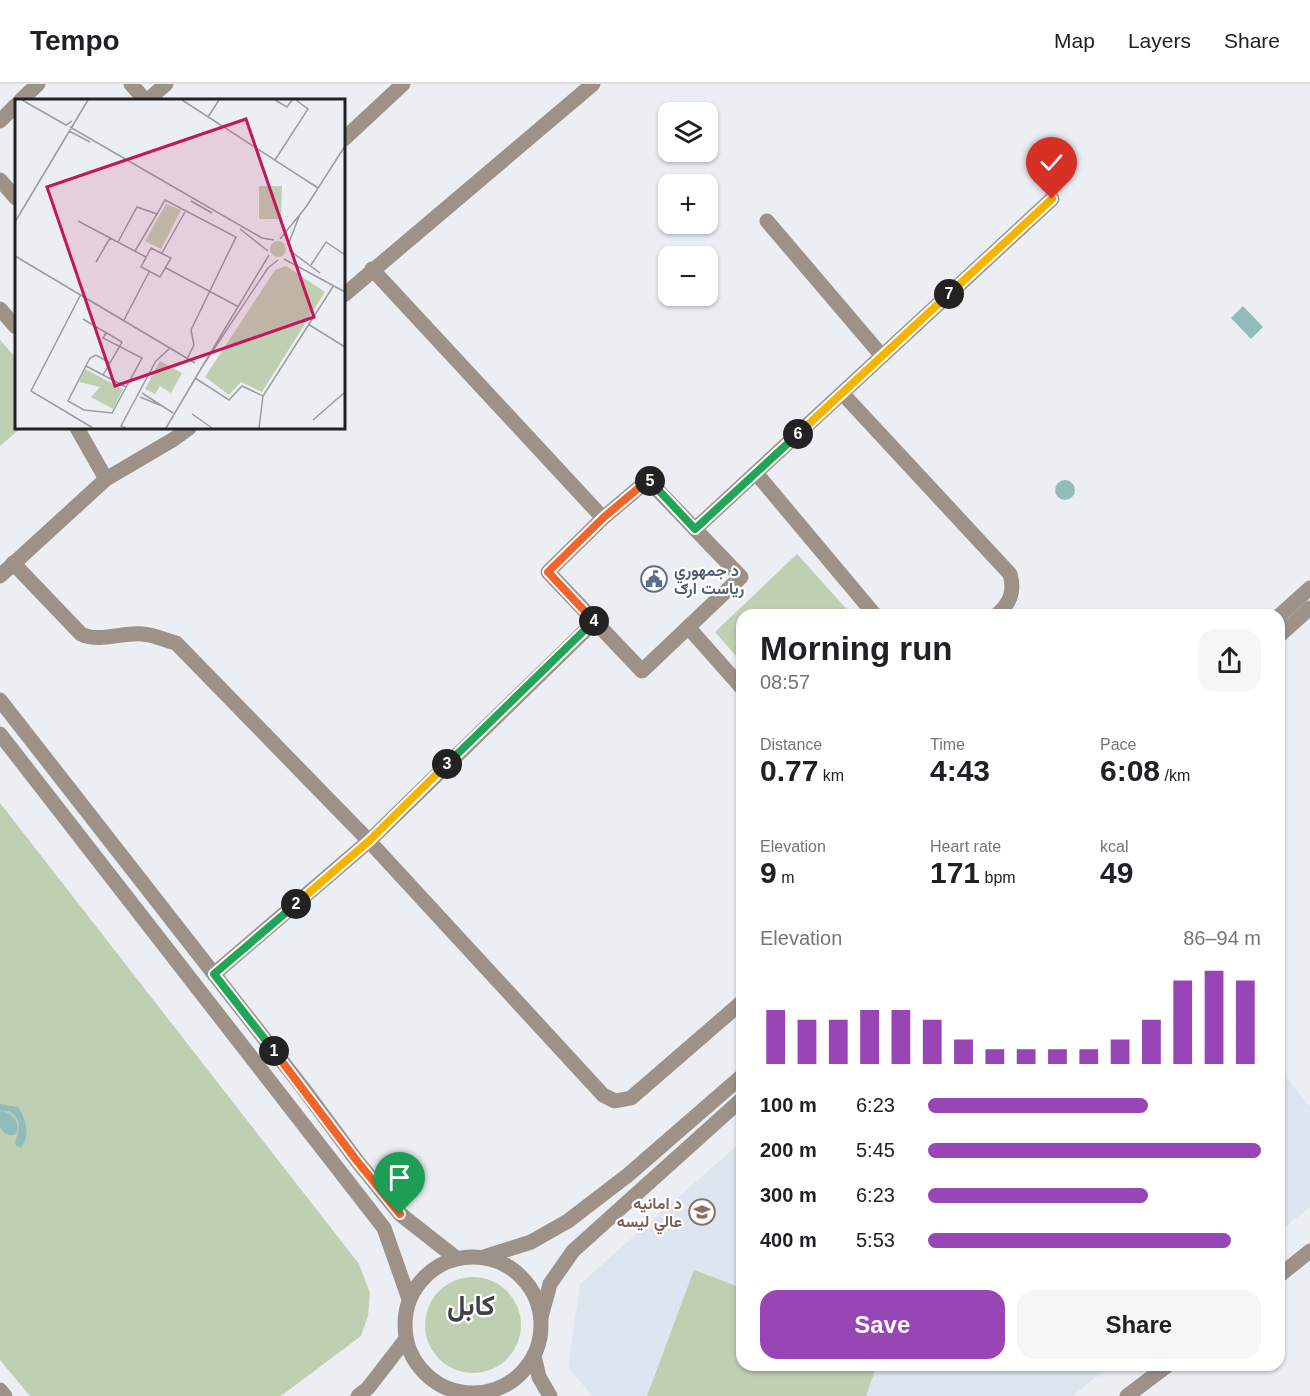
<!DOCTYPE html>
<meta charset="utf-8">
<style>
:root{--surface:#fff;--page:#f6f6f6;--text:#202124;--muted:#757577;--line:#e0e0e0;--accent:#9846b5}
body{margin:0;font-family:Arial,Vazirmatn,sans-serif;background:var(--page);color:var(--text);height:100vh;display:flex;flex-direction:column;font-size:22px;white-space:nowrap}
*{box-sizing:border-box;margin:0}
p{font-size:20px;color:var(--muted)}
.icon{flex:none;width:33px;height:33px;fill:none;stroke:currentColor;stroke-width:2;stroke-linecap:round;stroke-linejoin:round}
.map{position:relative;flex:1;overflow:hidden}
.details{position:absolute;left:736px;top:525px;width:549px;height:762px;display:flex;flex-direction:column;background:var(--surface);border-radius:18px;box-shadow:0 2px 4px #0004}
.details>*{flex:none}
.tools{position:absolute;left:658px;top:18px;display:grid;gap:12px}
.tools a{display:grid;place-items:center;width:60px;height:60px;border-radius:12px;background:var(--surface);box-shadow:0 2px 4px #0004;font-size:30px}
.pin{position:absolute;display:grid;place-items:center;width:51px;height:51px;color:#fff;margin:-62px -26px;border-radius:50% 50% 50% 0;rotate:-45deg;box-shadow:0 0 6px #0007}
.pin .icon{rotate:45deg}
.km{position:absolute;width:30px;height:30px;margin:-15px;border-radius:50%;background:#222;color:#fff;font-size:16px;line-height:30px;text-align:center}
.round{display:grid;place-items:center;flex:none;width:63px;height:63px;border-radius:18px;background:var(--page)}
.head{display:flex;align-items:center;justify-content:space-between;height:102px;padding:0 24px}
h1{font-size:33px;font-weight:800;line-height:45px}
.metrics{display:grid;grid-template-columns:repeat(3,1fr);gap:9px;height:102px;padding:6px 24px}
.metrics div{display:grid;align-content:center}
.metrics b{font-size:30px;font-weight:800}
.metrics small{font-size:16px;font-weight:400}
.metrics p{font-size:16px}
.chart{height:168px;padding:12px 24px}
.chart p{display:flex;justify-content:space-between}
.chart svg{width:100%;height:108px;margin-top:6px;stroke:var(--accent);stroke-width:6}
.action{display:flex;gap:12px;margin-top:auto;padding:12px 24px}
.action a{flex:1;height:69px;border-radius:18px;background:var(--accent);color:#fff;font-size:24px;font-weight:800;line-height:69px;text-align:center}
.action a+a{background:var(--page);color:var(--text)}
ul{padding:0 24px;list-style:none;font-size:20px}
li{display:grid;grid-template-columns:96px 72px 1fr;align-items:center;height:45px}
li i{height:15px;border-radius:8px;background:var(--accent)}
header{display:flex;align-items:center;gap:36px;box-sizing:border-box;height:84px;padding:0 30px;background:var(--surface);border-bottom:2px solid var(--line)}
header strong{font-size:28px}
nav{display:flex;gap:33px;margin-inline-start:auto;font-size:21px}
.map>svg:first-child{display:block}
</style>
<header>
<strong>Tempo</strong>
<nav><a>Map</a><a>Layers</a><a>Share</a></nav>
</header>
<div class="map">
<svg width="1310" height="1312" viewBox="0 0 1310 1312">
<rect width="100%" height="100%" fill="#ebeff4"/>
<g fill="#dde5f1">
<polygon points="1280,985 1310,1023 1310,1123 1280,1147"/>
<polygon points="742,1057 742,1281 1111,1281 1072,1312 592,1312 568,1283 580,1200"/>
</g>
<g fill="#bfcfb2">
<polygon points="0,256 16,274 16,344 21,344 0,362"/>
<polygon points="797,470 852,531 742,531 742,579 715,548"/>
<polygon points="0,719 359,1180 370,1209 368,1232 361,1252 281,1312 30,1312 0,1276"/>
<polygon points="694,1186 742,1204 742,1281 877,1281 866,1312 647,1312"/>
<circle cx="473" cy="1241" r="48"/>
</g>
<g fill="#92bcbc">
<polygon points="1243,222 1263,243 1251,255 1231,234"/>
<circle cx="1065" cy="406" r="10"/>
<path d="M0,1020l18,3c8,12 13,28 3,41l-4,-2 -2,-4c5,-14 7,-22 -6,-31h-9z"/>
<path d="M2,1027c11,2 19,13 14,23 -7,3 -12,0 -16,-7v-15z"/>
</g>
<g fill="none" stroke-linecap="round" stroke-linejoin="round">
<g stroke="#9e9288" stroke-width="15">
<polyline points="131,0 145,16"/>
<polyline points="21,16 38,0"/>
<polyline points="148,16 166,0"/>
<polyline points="0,37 16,21"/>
<polyline points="344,55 403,0"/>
<polyline points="0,96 16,114"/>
<polyline points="767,137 882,272"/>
<polyline points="372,185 603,434"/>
<polyline points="344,211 593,0"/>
<polyline points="0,225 16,243"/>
<path d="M842,309l168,181c5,18 0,29 -13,41"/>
<polyline points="77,344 106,395"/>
<polyline points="756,389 875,531"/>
<polygon points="648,396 741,493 642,587 548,488 603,434"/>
<polyline points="695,445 1052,115"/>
<path d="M13,479l68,71c19,9 41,-2 62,0 11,1 22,6 33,9l193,198 234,254 12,6 16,-3 111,-96"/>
<polyline points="0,492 106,395 174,355 189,344"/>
<polyline points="1280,531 1310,504"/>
<polyline points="688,543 742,604"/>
<polyline points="1280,551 1310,524"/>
<polyline points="0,616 303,1004 357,1077 400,1130 456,1174"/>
<polyline points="0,650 384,1144 409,1215"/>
<polyline points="214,890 369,757 595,537"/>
<polyline points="484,1173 531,1158 568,1137 628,1091 742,992"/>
<circle cx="473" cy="1241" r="68"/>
<polyline points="1280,1191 1310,1167"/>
<polyline points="541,1233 550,1200 573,1167 742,1015"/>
<polyline points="534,1272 539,1293 550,1312"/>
<polyline points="0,1306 5,1312"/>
<polyline points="358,1312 368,1304 406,1255"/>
<polyline points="1127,1312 1168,1281"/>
</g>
</g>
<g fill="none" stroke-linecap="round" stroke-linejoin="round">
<g stroke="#fff" stroke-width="12">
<polyline id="split-1" points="274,967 357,1077 400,1130"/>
</g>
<g stroke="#fff" stroke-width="12">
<polyline id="split-2" points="274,967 214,890 296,820"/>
</g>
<g stroke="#fff" stroke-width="12">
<polyline id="split-3" points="296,820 369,757 447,680"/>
</g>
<g stroke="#fff" stroke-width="12">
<polyline id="split-4" points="447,680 594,537"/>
</g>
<g stroke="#fff" stroke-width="12">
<polyline id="split-5" points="594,537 548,488 603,434 648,396 650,397"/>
</g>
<g stroke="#fff" stroke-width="12">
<polyline id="split-6" points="650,397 695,445 798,350"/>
</g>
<g stroke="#fff" stroke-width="12">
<polyline id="split-7" points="798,350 949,210"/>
</g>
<g stroke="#fff" stroke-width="12">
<polyline id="split-8" points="949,210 1052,115"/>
</g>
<use href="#split-1" stroke="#f0652b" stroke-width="8"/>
<use href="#split-2" stroke="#22a559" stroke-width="8"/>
<use href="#split-3" stroke="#f5b400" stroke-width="8"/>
<use href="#split-4" stroke="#22a559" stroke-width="8"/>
<use href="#split-5" stroke="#f0652b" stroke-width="8"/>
<use href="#split-6" stroke="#22a559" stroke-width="8"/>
<use href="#split-7" stroke="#f5b400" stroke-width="8"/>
<use href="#split-8" stroke="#f5b400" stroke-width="8"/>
</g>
<defs>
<g id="civic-ring" transform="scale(1.35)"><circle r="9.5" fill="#fff" stroke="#5c6f8a" stroke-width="1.5"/><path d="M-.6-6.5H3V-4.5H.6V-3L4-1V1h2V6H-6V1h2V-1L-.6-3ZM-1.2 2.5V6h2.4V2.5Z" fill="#5c6f8a"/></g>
<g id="school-ring" transform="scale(1.35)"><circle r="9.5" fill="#fff" stroke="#8d6e63" stroke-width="1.5"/><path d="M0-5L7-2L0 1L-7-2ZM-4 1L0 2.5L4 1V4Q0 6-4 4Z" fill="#8d6e63"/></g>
</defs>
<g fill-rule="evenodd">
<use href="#civic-ring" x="654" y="495"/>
<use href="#school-ring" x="702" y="1128"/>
</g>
<g text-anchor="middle" stroke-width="4.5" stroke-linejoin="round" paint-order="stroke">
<g font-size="16" font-weight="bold" fill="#4e5e75" stroke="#fff" text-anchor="start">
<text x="674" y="492">د جمهوري<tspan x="674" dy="18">ریاست ارګ</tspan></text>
</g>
<g font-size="16" font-weight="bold" fill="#785e54" stroke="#fff" text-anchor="end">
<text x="682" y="1125">د امانیه<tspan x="682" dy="18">عالي لیسه</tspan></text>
</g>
<g font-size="28" font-weight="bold" fill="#404247" stroke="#fff">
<text x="471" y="1231">کابل</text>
</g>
</g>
<g transform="translate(15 15)">
<rect width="330" height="330" fill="#ebeff4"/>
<path d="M244,87h23l-1,33h-22zM151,105l15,6 -20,39 -16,-8zM255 150a8 8 0 1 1 16 0a8 8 0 1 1-16 0ZM271,167l39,26 -63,100 -21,-10 -12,13 -24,-18 70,-107zM145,262l22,12 -11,20 -11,-7 -5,8 -10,-5zM70,270l38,20 -10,20 -22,-12 9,-10 -21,-5z" fill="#bfcfb2"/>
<path fill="none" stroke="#999da0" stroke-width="1.5" d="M7,1l44,25 6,-4M167,1l136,88M260,1l12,7 5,-7M193,18l11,-17M55,28l192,111 12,2M54,32l21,11M260,61l33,-51 -12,-9M176,102l21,12M63,122l68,36M0,123l73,-122M225,130l28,22M265,140l26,-32 39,-61M103,143l19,-35 20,7 8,-14 71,37 -45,93 3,15 -7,14M273,146l12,-31M136,149l20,10 -11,19 -19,-10zM274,151l31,23M120,152l22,-37M147,154l24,-43M0,157l180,107M269,160l61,33M81,163l14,-24M296,166l15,-23 19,13M151,169l73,39M66,195l-50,97 62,37M68,220l39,23 -19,33M109,221l25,-48M293,225l37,23M91,234l-3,5 39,20 -30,55 -28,-3 -16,-9 22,-43 6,-3 14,8M71,267l40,21M187,268l67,-112M180,279l34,22 13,-14 21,10M127,294l31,20M125,298l22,9M177,315l20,14M298,321l32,-28M111,329l-5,-2 22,-41 13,-24 13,-12M151,329l36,-61 66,-99 10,-8M244,329l4,-32 71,-111"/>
<path fill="#c2185b" fill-opacity="0.15" stroke="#c2185b" stroke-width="3" d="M231,20l68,198 -199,69 -68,-199z"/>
<rect width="330" height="330" fill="none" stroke="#1f2123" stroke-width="3"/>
</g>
</svg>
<div class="tools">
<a><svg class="icon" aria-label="layers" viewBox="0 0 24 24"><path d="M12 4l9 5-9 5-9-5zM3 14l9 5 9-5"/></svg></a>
<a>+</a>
<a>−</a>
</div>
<div class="pin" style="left:400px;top:1130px;background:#1e9e55"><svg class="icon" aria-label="arrive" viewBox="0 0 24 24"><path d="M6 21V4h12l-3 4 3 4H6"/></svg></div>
<div class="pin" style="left:1052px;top:115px;background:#d93025"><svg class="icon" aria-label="check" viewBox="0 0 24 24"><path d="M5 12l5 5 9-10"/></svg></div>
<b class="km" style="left:274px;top:967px">1</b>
<b class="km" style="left:296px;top:820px">2</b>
<b class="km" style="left:447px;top:680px">3</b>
<b class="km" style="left:594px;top:537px">4</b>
<b class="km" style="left:650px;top:397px">5</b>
<b class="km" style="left:798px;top:350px">6</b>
<b class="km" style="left:949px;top:210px">7</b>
<section class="details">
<div class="head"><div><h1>Morning run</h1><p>08:57</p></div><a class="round"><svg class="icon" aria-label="share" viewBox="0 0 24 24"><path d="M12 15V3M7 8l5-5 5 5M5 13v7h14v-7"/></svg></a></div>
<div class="metrics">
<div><p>Distance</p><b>0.77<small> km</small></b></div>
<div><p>Time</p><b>4:43</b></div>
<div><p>Pace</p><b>6:08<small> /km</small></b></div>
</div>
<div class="metrics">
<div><p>Elevation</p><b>9<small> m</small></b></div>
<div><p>Heart rate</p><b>171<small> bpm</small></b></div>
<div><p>kcal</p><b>49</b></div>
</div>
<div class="chart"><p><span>Elevation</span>86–94 m</p>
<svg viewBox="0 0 160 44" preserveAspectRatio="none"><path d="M5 44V22M15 44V26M25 44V26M35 44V22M45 44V22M55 44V26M65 44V34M75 44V38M85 44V38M95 44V38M105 44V38M115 44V34M125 44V26M135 44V10M145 44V6M155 44V10"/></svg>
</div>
<ul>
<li><b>100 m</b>6:23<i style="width:66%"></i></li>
<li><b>200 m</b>5:45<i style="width:100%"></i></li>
<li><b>300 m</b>6:23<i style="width:66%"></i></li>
<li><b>400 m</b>5:53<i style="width:91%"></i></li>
</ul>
<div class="action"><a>Save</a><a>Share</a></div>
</section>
</div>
